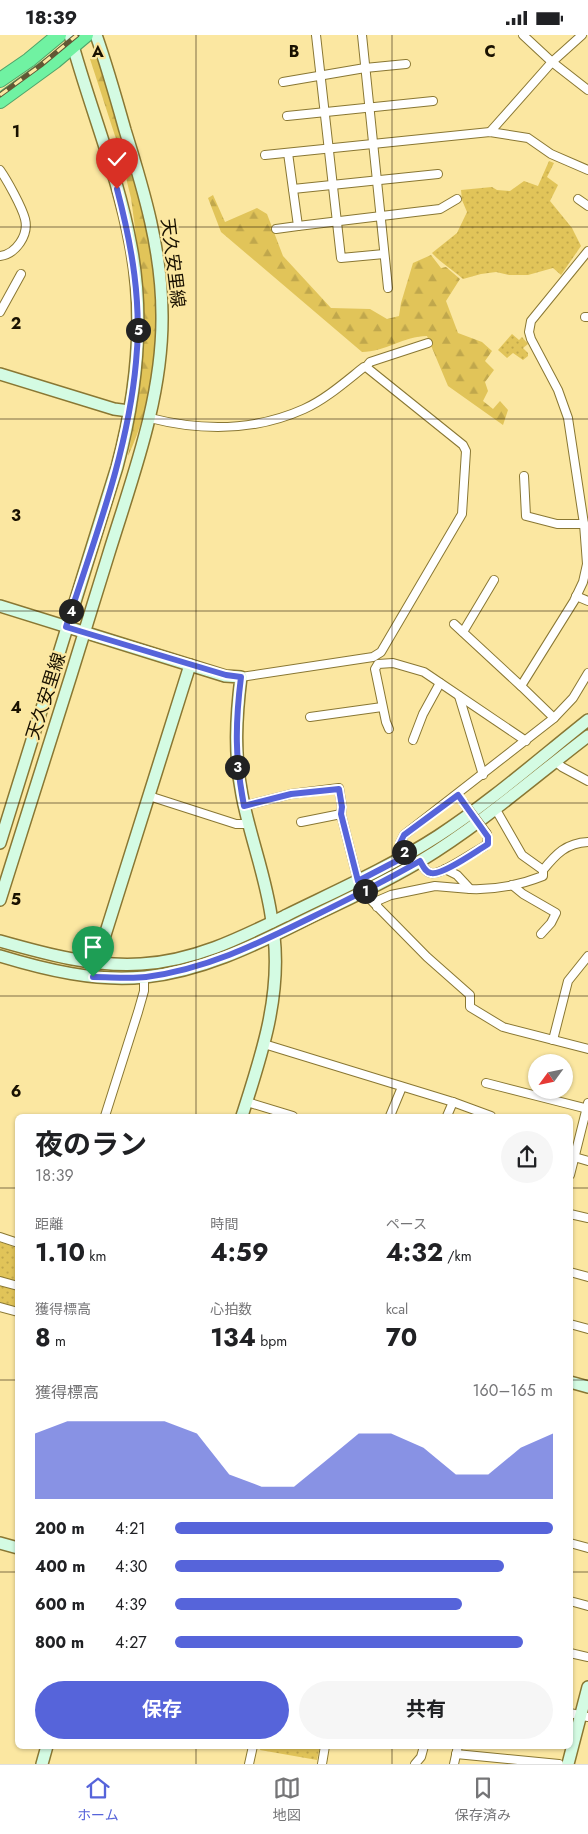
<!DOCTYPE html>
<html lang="ja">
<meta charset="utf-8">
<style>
:root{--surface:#fff;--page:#f6f6f6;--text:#202124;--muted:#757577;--line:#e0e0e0;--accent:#5664da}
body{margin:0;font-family:Jost,"Noto Sans JP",sans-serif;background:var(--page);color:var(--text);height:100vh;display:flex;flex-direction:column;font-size:19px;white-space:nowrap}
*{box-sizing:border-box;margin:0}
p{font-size:16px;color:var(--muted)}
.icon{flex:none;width:28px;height:28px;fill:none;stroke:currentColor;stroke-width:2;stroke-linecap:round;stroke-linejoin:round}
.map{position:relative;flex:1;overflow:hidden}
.drawer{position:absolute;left:15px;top:1079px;width:558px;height:635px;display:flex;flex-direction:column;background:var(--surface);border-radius:8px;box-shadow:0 1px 4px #0004}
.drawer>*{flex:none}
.needle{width:32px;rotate:237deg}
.fabs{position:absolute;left:528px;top:1019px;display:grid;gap:10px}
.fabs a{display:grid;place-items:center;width:45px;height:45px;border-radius:50%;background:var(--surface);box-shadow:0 1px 4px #0004;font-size:25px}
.pin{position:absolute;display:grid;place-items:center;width:42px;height:42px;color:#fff;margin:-51px -21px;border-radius:50% 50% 50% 0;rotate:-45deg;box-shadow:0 0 5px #0007}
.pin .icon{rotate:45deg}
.km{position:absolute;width:25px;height:25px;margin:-12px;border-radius:50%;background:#222;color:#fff;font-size:14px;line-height:25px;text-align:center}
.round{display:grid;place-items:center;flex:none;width:52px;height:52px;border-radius:26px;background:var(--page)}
.headline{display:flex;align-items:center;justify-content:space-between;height:85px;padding:0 20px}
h1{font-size:28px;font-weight:700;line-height:38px}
.metrics{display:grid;grid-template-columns:repeat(3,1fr);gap:8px;height:85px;padding:5px 20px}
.metrics div{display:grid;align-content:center}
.metrics b{font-size:25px;font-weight:700}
.metrics small{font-size:14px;font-weight:400}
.metrics p{font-size:14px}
.chart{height:140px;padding:10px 20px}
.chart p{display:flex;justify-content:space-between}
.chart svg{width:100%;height:90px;margin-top:5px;fill:var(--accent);opacity:.7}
.button{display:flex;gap:10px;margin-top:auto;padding:10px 20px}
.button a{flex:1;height:58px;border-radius:30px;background:var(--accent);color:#fff;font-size:20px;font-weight:700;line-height:58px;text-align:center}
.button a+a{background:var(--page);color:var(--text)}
ul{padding:0 20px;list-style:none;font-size:16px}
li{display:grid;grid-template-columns:80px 60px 1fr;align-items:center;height:38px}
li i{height:12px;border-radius:6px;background:var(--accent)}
.status{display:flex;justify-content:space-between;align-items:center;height:35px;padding:0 25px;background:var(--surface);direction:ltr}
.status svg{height:14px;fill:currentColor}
.tab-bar{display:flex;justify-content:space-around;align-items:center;height:70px;border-top:1px solid var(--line);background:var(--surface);font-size:14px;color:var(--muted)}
.tab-bar a{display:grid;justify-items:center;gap:2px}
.tab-bar .on{color:var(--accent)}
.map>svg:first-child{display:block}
</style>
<div class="status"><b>18:39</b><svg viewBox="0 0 49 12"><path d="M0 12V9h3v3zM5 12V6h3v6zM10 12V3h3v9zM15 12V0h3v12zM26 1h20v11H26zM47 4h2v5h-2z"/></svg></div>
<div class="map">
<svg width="588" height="1729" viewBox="0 0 588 1729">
<defs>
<pattern id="forest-firs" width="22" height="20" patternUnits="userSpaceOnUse" patternTransform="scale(1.25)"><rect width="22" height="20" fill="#e1c459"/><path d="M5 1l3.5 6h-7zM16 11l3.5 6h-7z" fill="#c0a74c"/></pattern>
<pattern id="park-dots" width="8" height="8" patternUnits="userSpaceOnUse" patternTransform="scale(1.25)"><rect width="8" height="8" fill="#e1c459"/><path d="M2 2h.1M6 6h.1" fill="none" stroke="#c0a74c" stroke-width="1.8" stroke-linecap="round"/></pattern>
</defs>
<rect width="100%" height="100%" fill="#fbe7a1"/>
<g fill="url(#forest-firs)">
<path d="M96,20l7,19c30,100 65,191 49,298 -4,29 -11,57 -24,84l10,-56 5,-49v-56l-3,-30 -9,-67 -14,-56 -27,-83z"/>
<path d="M213,160l12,27 32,-14 10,6 16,42 48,52 39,1 17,10 12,-3 2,-13 12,-40 18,-8 10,13 5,-1 14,12 -14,22 12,32 24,9 10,9 -7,10 9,9 -9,12 3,9 -5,10 10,8 7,-8 8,9 -5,15 -55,-39 -21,-50c-23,0 -42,16 -65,16l-141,-120 -13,-34z"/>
</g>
<g fill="url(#park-dots)">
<path d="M549,126l5,2 -7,14 11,8 -8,16 22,27 9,18 -20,29 -8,-7 -25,7h-19l-13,-3 -15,2 -18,5c-10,-9 -22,-16 -31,-26l25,-20 10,-21 -5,-12 -1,-10 31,-3 5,3 13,1 14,-10 14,5z"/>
<polygon points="512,299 519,305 522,302 528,309 523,313 528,318 528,321 523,325 513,318 507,323 498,315"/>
<polygon points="0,1207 17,1213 17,1273 0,1267"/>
<polygon points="261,1711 320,1711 317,1725 260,1715"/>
</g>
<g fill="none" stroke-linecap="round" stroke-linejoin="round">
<g stroke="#897733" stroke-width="10">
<g id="street">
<polyline points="316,0 341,223 384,219"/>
<polyline points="362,0 388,253"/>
<polyline points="523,0 552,27 588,55"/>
<polyline points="283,47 365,33 406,29"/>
<polyline points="287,81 433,66"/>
<polyline points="490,97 552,27 582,0"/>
<polyline points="265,120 490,97 528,103 551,119 588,135"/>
<path d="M0,135c7,10 22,37 25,49 4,16 -9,35 -25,37"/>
<polyline points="293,154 438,139"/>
<polyline points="578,164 588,171"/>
<polyline points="298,191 440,174 457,164"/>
<polyline points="276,194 298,191 288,118"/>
<polyline points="0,277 21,239"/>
<polyline points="585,282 588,282"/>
<polyline points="366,332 370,327 428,308"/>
<path d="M150,383c51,13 105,13 154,-9 22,-10 41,-27 60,-42h2l97,78 3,6 -4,63 -81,138 -8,5 -132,20"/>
<polyline points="524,441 526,481 557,489 584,489"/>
<polyline points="576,561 588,566"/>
<polyline points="454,589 521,651"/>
<polyline points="463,597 494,545"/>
<polyline points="459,661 483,740"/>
<polyline points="310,682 382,672"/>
<polyline points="554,683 521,651 574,566 583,547 587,529 584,489 568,383 558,355 531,304 529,297 531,286 588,216"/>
<polyline points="389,694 386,687 375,634 378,629 393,628 424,637 526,706"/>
<polyline points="413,705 423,679 440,648"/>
<polyline points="555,726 562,732 588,746"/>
<polyline points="149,761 236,789 249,789"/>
<polyline points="244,771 291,759 339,753 342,772 341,779 358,846"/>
<polyline points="495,773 522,820 543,835"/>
<polyline points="301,787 341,779"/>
<polyline points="406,821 400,808 404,800 554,683 573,663 588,638"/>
<path d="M420,826c3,5 5,11 11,12 9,3 44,-22 54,-27l3,-5 -1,-7"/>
<path d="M445,834l12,6 13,14c25,1 50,-4 73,-13v-6c13,-16 23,-27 45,-28"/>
<polyline points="512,850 523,859 556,878 551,888 541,899"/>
<polyline points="363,857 427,922 470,960 470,972 503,992 588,1014"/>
<polyline points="377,872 377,866 391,860 435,851 470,854"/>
<polyline points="553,1005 568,946 588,921"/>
<polyline points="264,1009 453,1067 491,1081"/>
<polyline points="486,1048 588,1074"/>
<polyline points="247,1067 293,1081"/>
<polyline points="105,1081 138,977 144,956 144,942"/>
<polyline points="390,1081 402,1052"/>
<polyline points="447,1081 453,1067"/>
<polyline points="571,1121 588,1126"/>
<polyline points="570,1140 588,1068"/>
<polyline points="570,1179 588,1183"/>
<polyline points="0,1202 18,1208"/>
<polyline points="570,1237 588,1242"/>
<polyline points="0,1246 18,1251"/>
<polyline points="0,1272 18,1277"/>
<polyline points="570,1289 588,1294"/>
<polyline points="570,1508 588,1513"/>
<polyline points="570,1566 588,1571"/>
<polyline points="570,1618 588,1622"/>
<polyline points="570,1678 588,1682"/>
<polyline points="456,1719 559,1729"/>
<polyline points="249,1729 253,1711"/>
<polyline points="322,1729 325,1711"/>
<polyline points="415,1729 421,1722 424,1711"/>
<polyline points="454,1729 458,1711"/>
</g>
</g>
<g stroke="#897733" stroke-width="14">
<g id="secondary">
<polyline points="0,339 114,374 129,376"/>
<path d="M0,571l225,70 16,1c-5,40 -7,78 1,118 8,43 25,84 30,127"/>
<path d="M0,808l117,-376c19,-71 28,-148 14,-221 -13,-72 -42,-140 -61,-211"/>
<path d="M0,865c36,-115 73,-229 108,-344 24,-78 55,-158 54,-241 0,-64 -18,-124 -37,-185 -9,-32 -18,-64 -29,-95"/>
<path d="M0,906c46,13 93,26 141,23 53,-3 99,-26 146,-49 51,-25 103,-48 151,-79 52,-34 101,-77 150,-116"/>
<path d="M0,921c46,14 96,26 145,21 56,-6 106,-30 156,-55 40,-20 82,-38 121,-62 59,-36 111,-82 166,-124"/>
<polyline points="98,928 100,916 190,630"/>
<path d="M242,1081c19,-59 39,-118 32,-180"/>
<polyline points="570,1347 588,1352"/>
<polyline points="0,1508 18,1513"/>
<polyline points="42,1729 47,1711"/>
<polyline points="568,1729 588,1652"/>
</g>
</g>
<g stroke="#52a369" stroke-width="16">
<g id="highway">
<polyline points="0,45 29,25 59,0"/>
<polyline points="0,66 55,26 86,0"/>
</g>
</g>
<use href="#street" stroke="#fff" stroke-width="8"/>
<use href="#secondary" stroke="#d4fbe3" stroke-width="11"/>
<use href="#highway" stroke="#70f2a2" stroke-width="14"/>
<g stroke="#625734" stroke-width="5">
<polyline id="rail" points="0,60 41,30 77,0"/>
</g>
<use href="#rail" stroke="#fbe7a1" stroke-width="3" stroke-dasharray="9" stroke-linecap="butt"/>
<g stroke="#897733" stroke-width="10" stroke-linecap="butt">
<polyline id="street-bridge" points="463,767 487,799"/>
</g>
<use href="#street-bridge" stroke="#fff" stroke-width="8"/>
</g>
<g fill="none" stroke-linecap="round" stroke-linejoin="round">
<g stroke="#fff" stroke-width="10">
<path id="route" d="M93,942c18,0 36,2 53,0 60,-8 109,-32 162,-58 37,-18 75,-37 112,-58 3,5 5,11 11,12 10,3 44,-21 54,-27l3,-2v-7l-30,-42 -54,40 -4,8 6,13 -48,25 -17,-67 1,-7 -3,-18 -48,5 -47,12c-9,-47 -9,-81 -3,-129l-15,-2 -160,-48c28,-87 62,-174 70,-265 6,-59 -4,-116 -19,-173"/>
</g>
<use href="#route" stroke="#5664da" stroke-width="6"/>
</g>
<path fill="none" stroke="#191100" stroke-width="1" stroke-opacity="0.55" d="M196,0v1081M392,0v1081M0,192h588M0,384h588M0,576h588M0,768h588M0,961h588M0,1153h18M570,1153h18M0,1345h18M570,1345h18M0,1537h18M570,1537h18M196,1711v18M392,1711v18"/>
<g text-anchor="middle" stroke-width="4.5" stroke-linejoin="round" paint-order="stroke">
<g font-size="18" fill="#191100" stroke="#fbe7a1">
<text transform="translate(173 228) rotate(83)" y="6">天久安里線</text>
<text transform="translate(46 661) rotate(-72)" y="6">天久安里線</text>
</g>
</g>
<g font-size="16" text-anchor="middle" font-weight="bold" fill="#191100" stroke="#fbe7a1" stroke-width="4.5" stroke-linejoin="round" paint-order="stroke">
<text x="98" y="22">A</text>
<text x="294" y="22">B</text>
<text x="490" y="22">C</text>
<text x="16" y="102">1</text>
<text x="16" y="294">2</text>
<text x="16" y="486">3</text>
<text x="16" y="678">4</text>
<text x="16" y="870">5</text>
<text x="16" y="1062">6</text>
</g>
</svg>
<div class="fabs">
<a><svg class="needle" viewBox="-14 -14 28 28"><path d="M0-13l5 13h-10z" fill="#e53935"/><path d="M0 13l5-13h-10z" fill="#757577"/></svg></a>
</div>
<div class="pin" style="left:93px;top:942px;background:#1e9e55"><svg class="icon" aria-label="arrive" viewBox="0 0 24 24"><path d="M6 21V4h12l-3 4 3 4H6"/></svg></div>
<div class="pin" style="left:117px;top:154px;background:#d93025"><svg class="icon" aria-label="check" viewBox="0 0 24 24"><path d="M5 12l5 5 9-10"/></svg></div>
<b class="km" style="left:365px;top:856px">1</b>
<b class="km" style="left:404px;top:817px">2</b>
<b class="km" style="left:237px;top:732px">3</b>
<b class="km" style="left:71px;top:576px">4</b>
<b class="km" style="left:138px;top:295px">5</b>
<section class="drawer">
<div class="headline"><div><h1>夜のラン</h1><p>18:39</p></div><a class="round"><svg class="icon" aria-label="share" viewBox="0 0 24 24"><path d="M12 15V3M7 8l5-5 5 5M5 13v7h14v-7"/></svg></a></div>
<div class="metrics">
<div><p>距離</p><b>1.10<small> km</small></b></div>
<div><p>時間</p><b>4:59</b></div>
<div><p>ペース</p><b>4:32<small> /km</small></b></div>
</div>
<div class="metrics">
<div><p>獲得標高</p><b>8<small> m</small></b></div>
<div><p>心拍数</p><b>134<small> bpm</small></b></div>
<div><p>kcal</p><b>70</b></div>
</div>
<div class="chart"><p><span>獲得標高</span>160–165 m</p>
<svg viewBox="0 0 160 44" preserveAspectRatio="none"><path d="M0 44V12L10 6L20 6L30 6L40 6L50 12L60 32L70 38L80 38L90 25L100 12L110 12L120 19L130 32L140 32L150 19L160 12V44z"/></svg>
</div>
<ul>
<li><b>200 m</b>4:21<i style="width:100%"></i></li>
<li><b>400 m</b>4:30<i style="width:87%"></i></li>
<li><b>600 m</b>4:39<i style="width:76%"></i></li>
<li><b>800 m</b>4:27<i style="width:92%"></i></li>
</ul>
<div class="button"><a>保存</a><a>共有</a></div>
</section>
</div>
<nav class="tab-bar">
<a class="on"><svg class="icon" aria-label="home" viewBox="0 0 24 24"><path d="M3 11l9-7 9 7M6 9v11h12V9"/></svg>ホーム</a>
<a><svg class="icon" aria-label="map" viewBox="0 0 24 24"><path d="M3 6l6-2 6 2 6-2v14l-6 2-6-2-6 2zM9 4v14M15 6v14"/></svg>地図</a>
<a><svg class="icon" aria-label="saved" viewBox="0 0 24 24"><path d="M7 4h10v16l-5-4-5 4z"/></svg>保存済み</a>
</nav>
